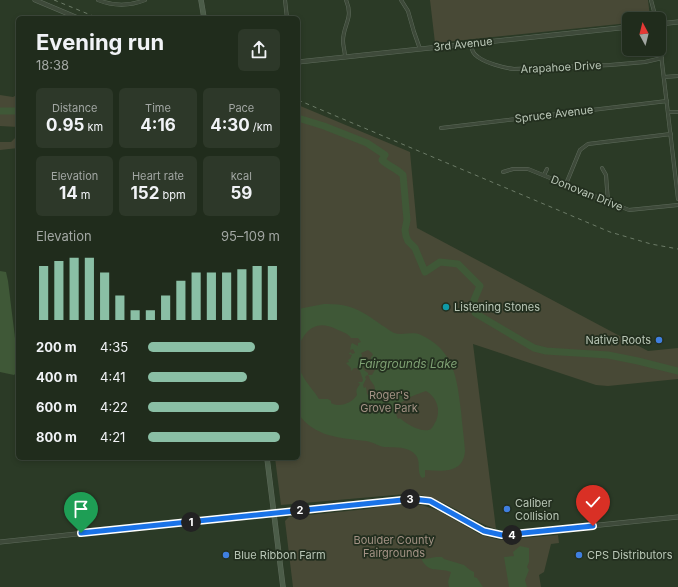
<!DOCTYPE html>
<meta charset="utf-8">
<style>
:root{--surface:#202c1c;--page:#2d3829;--text:#f1f3f6;--muted:#a2a7a3;--line:#3d483b;--accent:#8abfa5}
body{margin:0;font-family:Inter,sans-serif;background:var(--page);color:var(--text);height:100vh;display:flex;flex-direction:column;font-size:15px;white-space:nowrap}
*{box-sizing:border-box;margin:0}
p{font-size:13px;color:var(--muted)}
.icon{flex:none;width:22px;height:22px;fill:none;stroke:currentColor;stroke-width:2;stroke-linecap:round;stroke-linejoin:round}
.map{position:relative;flex:1;overflow:hidden}
.details{position:absolute;left:16px;top:16px;width:284px;height:444px;display:flex;flex-direction:column;background:var(--surface);border-radius:6px;box-shadow:0 2px 6px #0003,0 0 0 1px var(--line)}
.details>*{flex:none}
.needle{width:26px;rotate:353deg}
.tools{position:absolute;left:622px;top:12px;display:grid;gap:8px}
.tools a{display:grid;place-items:center;width:44px;height:44px;border-radius:6px;background:var(--surface);box-shadow:0 2px 6px #0003,0 0 0 1px var(--line);font-size:20px}
.pin{position:absolute;display:grid;place-items:center;width:34px;height:34px;color:#fff;margin:-41px -17px;border-radius:50% 50% 50% 0;rotate:-45deg;box-shadow:0 0 4px #0007}
.pin .icon{rotate:45deg}
.km{position:absolute;width:20px;height:20px;margin:-10px;border-radius:50%;background:#222;color:#fff;font-size:11px;line-height:20px;text-align:center}
.round{display:grid;place-items:center;flex:none;width:42px;height:42px;border-radius:6px;background:var(--page)}
.summary{display:flex;align-items:center;justify-content:space-between;height:68px;padding:0 20px}
h1{font-size:22px;font-weight:700;line-height:30px}
.metrics{display:grid;grid-template-columns:repeat(3,1fr);gap:6px;height:68px;padding:4px 20px}
.metrics div{display:grid;align-content:center;border-radius:6px;background:var(--page);text-align:center}
.metrics b{font-size:17px;font-weight:700}
.metrics small{font-size:11px;font-weight:400}
.metrics p{font-size:11px}
.chart{height:112px;padding:8px 20px}
.chart p{display:flex;justify-content:space-between}
.chart svg{width:100%;height:72px;margin-top:4px;stroke:var(--accent);stroke-width:6}
ul{padding:0 20px;list-style:none;font-size:13px}
li{display:grid;grid-template-columns:64px 48px 1fr;align-items:center;height:30px}
li i{height:10px;border-radius:5px;background:var(--accent)}
.map>svg:first-child{display:block}
</style>
<div class="map">
<svg width="678" height="587" viewBox="0 0 678 587">
<rect width="100%" height="100%" fill="#2b3a26"/>
<g fill="#484936">
<polygon points="430,0 648,0 650,17 649,19 629,19 629,23 435,43"/>
<polygon points="18,94 18,127 0,126 0,95 13,97"/>
<path d="M298,105l112,47 7,76 231,123 30,-3v31l-70,7 -12,-1 -123,-41 23,185c-32,-10 -55,-36 -90,-35l-125,11 -6,-47h23z"/>
<polygon points="16,137 18,137 18,148 0,150 0,142 11,142"/>
<polygon points="389,505 422,505 439,511 481,535 500,540 558,535 559,543 551,544 544,572 539,575 541,587 293,587 285,521 289,517 367,509"/>
</g>
<g fill="#3f5837" fill-rule="evenodd">
<polygon points="0,271 6,272 8,281 17,354 17,372 14,375 0,372"/>
<path d="M324,304c34,-1 44,13 70,29 9,3 18,-2 27,2 33,15 36,43 40,76 1,13 3,26 4,40 -2,23 -22,20 -40,19v7l-3,1c-7,-8 2,-19 -11,-27 -9,-5 -18,-3 -27,-4 -6,-1 -11,-5 -18,-6 -25,-3 -53,-4 -68,-28v-52c2,17 13,25 21,38h9l3,2v2c9,5 21,0 26,-8 -1,-6 -1,-5 3,-11l-2,-2h4l1,-2 -3,-9 -3,-3h-3l-3,3v-3l-5,-5 3,-1 -1,-2 3,-2v-1l1,-2 -3,-1 1,-2 2,2 3,-1 -2,-4 -3,1 1,-5 1,-2 6,3v-3l3,-1 -3,-4h-7c-4,-6 -10,-6 -15,-9 -20,-10 -32,1 -38,20v-40zM368,350l4,3 1,2 -2,2v2l2,9h3l-4,7h-4v-2l-4,-3 -3,-11 1,-4 -1,-2zM367,375l2,1c0,5 6,8 6,13l-7,6 -1,-1 -1,-7 -2,1 -1,-3 3,-6 -1,-2zM426,391c11,6 15,19 10,30 -2,3 -3,6 -5,8 -8,5 -25,-5 -31,-11l-2,1 -3,-7c3,-12 20,-17 31,-21z"/>
<polygon points="520,546 529,548 529,562 527,567 529,570 525,580 527,587 509,587 504,557 514,556 513,552"/>
<path d="M436,557h6l2,2 20,6 6,5 4,2v5l3,1 6,9h-34l-1,-5 3,-10c-14,-5 -23,2 -30,-14h3l1,1z"/>
</g>
<g fill="none" stroke-linecap="round" stroke-linejoin="round">
<g stroke="#3f5837" stroke-width="7">
<polyline points="0,111 18,111"/>
<path d="M298,118l26,8 43,17 18,12 -3,5c6,6 14,8 21,15l4,45 -2,10 1,6 2,5 7,7 10,24 15,-10 18,2 22,22 -6,14 1,13 59,35 12,3 62,4 30,6 40,10"/>
</g>
<g stroke="#5e6b5b" stroke-width="4">
<g id="minor">
<path d="M98,0c15,6 32,6 47,0"/>
<polyline points="285,0 287,18"/>
<polyline points="401,0 408,11 414,32 420,49"/>
<polyline points="651,0 656,19"/>
<polyline points="659,37 678,199"/>
<path d="M472,43c-1,6 1,11 6,14 8,6 26,11 36,12l96,-4 35,-3 17,-4"/>
<path d="M345,57c0,-6 -2,-11 -2,-16 0,-17 11,-22 3,-41"/>
<polyline points="664,77 678,76"/>
<polyline points="669,112 678,112"/>
<polyline points="441,128 667,101"/>
<polyline points="602,168 606,175 608,202"/>
<polyline points="503,172 513,169 528,169 629,210 678,205"/>
<polyline points="544,175 547,169"/>
<polyline points="566,184 580,150 588,144 671,134"/>
</g>
</g>
<g stroke="#5e6b5b" stroke-width="5">
<g id="tertiary">
<polyline points="35,0 78,18"/>
<polyline points="659,24 678,22"/>
<polyline points="298,62 629,27"/>
<polyline points="0,542 412,499 430,501 484,531 502,535 678,517"/>
</g>
</g>
<g stroke="#5e6b5b" stroke-width="5.5">
<g id="secondary">
<polyline points="201,0 204,18"/>
<polyline points="267,458 283,587"/>
</g>
</g>
<use href="#minor" stroke="#3e4a3a" stroke-width="3"/>
<use href="#tertiary" stroke="#3e4a3a" stroke-width="4"/>
<use href="#secondary" stroke="#4c5d49" stroke-width="4.5"/>
<g stroke="#6c7b67" stroke-width="1" stroke-dasharray="4 4" stroke-linecap="butt">
<polyline points="54,0 98,18"/>
<polyline points="298,100 610,232 651,244 678,249"/>
</g>
</g>
<g fill="none" stroke-linecap="round" stroke-linejoin="round">
<g stroke="#fff" stroke-width="8">
<polyline id="route" points="81,533 412,499 430,501 484,531 502,535 593,526"/>
</g>
<use href="#route" stroke="#1a73e8" stroke-width="5"/>
</g>
<circle fill="#0f9aa8" stroke="#232f1f" stroke-width="1.5" cx="446" cy="307" r="4"/>
<g fill="#3f7fe0" stroke="#232f1f" stroke-width="1.5">
<circle cx="659" cy="340" r="4"/>
<circle cx="507" cy="509" r="4"/>
<circle cx="226" cy="555" r="4"/>
<circle cx="579" cy="555" r="4"/>
</g>
<g text-anchor="middle" stroke-width="3.5" stroke-linejoin="round" paint-order="stroke">
<g font-size="11" fill="#b9c6b6" stroke="#232f1f">
<text transform="translate(463 44) rotate(-6)" y="4">3rd Avenue</text>
<text transform="translate(561 67) rotate(-3)" y="4">Arapahoe Drive</text>
<text transform="translate(554 114) rotate(-7)" y="4">Spruce Avenue</text>
<text transform="translate(587 193) rotate(22)" y="4">Donovan Drive</text>
</g>
<g font-size="11" fill="#b9c6b6" stroke="#232f1f" text-anchor="start">
<text x="454" y="311">Listening Stones</text>
<text x="651" y="344" text-anchor="end">Native Roots</text>
<text x="515" y="507">Caliber<tspan x="515" dy="13">Collision</tspan></text>
<text x="234" y="559">Blue Ribbon Farm</text>
<text x="587" y="559">CPS Distributors</text>
</g>
<g font-size="11" fill="#a39285" stroke="#232f1f">
<text x="389" y="399">Roger's<tspan x="389" dy="13">Grove Park</tspan></text>
<text x="394" y="544">Boulder County<tspan x="394" dy="13">Fairgrounds</tspan></text>
</g>
<g font-size="12" font-style="italic" fill="#7ea073" stroke="#232f1f">
<text x="408" y="368">Fairgrounds Lake</text>
</g>
</g>
</svg>
<div class="tools">
<a><svg class="needle" viewBox="-14 -14 28 28"><path d="M0-13l5 13h-10z" fill="#e53935"/><path d="M0 13l5-13h-10z" fill="#a2a7a3"/></svg></a>
</div>
<div class="pin" style="left:81px;top:533px;background:#1e9e55"><svg class="icon" aria-label="arrive" viewBox="0 0 24 24"><path d="M6 21V4h12l-3 4 3 4H6"/></svg></div>
<div class="pin" style="left:593px;top:526px;background:#d93025"><svg class="icon" aria-label="check" viewBox="0 0 24 24"><path d="M5 12l5 5 9-10"/></svg></div>
<b class="km" style="left:191px;top:522px">1</b>
<b class="km" style="left:300px;top:510px">2</b>
<b class="km" style="left:410px;top:499px">3</b>
<b class="km" style="left:512px;top:535px">4</b>
<section class="details">
<div class="summary"><div><h1>Evening run</h1><p>18:38</p></div><a class="round"><svg class="icon" aria-label="share" viewBox="0 0 24 24"><path d="M12 15V3M7 8l5-5 5 5M5 13v7h14v-7"/></svg></a></div>
<div class="metrics">
<div><p>Distance</p><b>0.95<small> km</small></b></div>
<div><p>Time</p><b>4:16</b></div>
<div><p>Pace</p><b>4:30<small> /km</small></b></div>
</div>
<div class="metrics">
<div><p>Elevation</p><b>14<small> m</small></b></div>
<div><p>Heart rate</p><b>152<small> bpm</small></b></div>
<div><p>kcal</p><b>59</b></div>
</div>
<div class="chart"><p><span>Elevation</span>95–109 m</p>
<svg viewBox="0 0 160 44" preserveAspectRatio="none"><path d="M5 44V11M15 44V8M25 44V6M35 44V6M45 44V15M55 44V29M65 44V38M75 44V38M85 44V29M95 44V20M105 44V15M115 44V15M125 44V15M135 44V13M145 44V11M155 44V11"/></svg>
</div>
<ul>
<li><b>200 m</b>4:35<i style="width:81%"></i></li>
<li><b>400 m</b>4:41<i style="width:75%"></i></li>
<li><b>600 m</b>4:22<i style="width:99%"></i></li>
<li><b>800 m</b>4:21<i style="width:100%"></i></li>
</ul>
</section>
</div>
